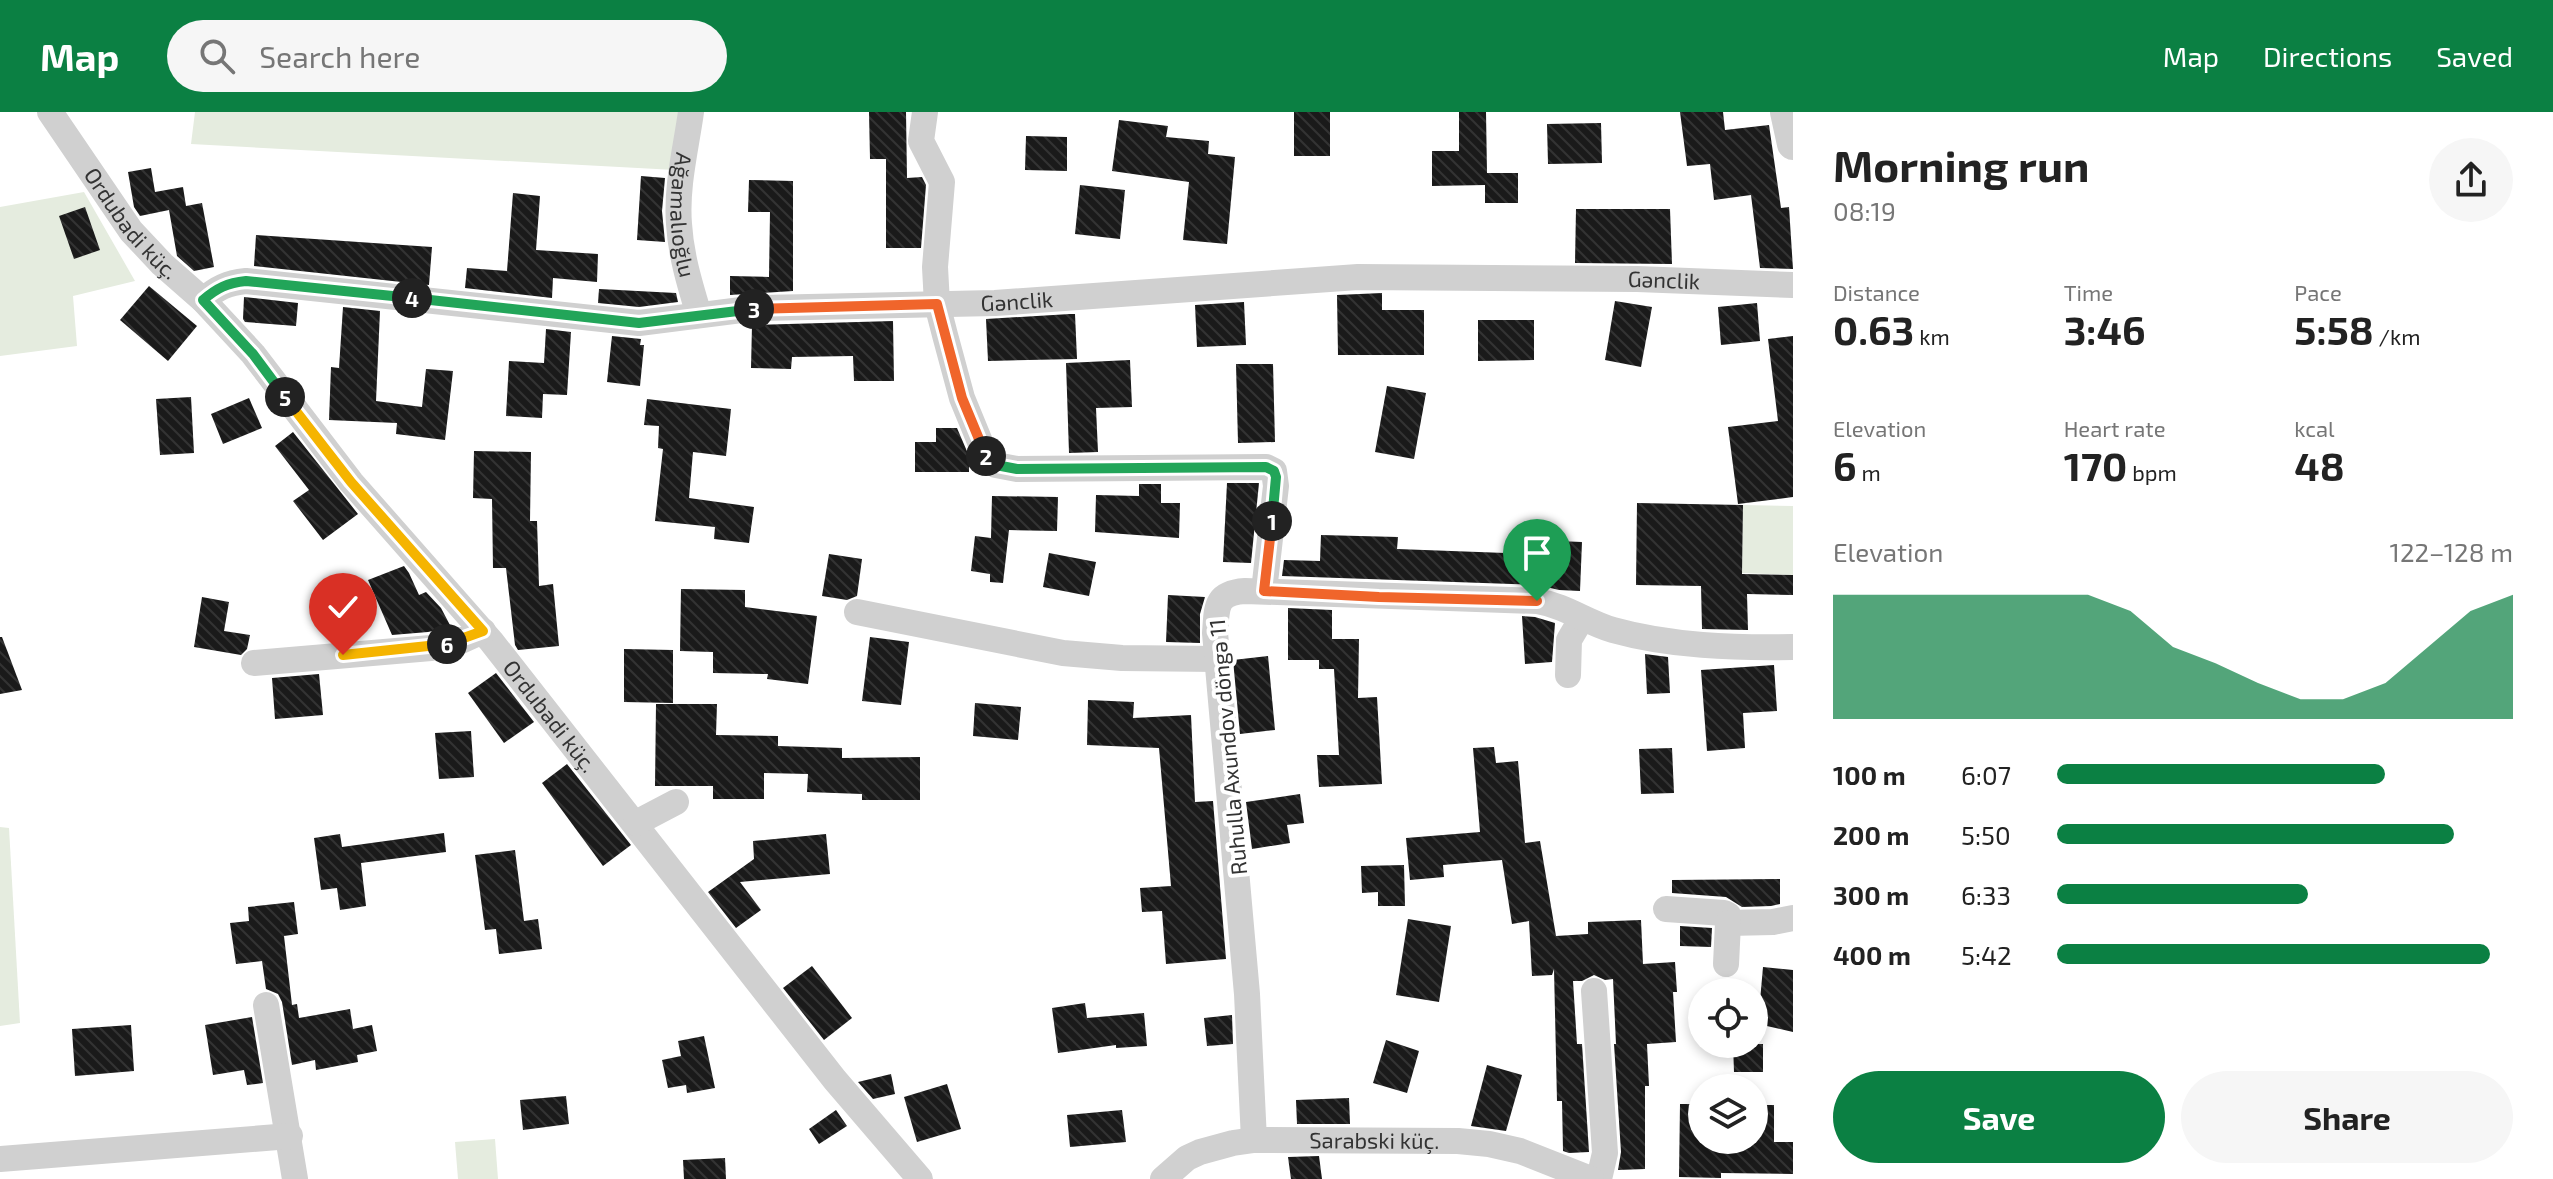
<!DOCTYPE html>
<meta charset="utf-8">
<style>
:root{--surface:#fff;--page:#f6f6f6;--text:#222;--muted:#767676;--accent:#0b8043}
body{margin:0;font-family:"Exo 2",sans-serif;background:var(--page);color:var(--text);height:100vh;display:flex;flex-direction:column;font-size:30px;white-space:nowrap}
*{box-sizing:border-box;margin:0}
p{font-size:26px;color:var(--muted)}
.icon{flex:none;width:44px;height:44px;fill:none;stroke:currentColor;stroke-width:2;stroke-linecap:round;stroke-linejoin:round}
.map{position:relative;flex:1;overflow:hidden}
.panel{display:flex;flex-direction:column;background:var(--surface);width:760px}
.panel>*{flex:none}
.fabs{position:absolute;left:1688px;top:866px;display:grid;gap:16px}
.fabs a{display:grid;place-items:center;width:80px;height:80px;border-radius:50%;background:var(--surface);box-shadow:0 4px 12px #0003;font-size:40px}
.pin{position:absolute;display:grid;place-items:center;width:68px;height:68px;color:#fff;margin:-82px -34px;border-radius:50% 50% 50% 0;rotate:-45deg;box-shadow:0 0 8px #0007}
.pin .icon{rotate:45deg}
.km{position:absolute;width:40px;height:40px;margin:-20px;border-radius:50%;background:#222;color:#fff;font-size:22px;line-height:40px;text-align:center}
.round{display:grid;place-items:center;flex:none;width:84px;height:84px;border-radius:42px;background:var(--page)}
.summary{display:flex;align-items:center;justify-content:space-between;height:136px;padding:0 40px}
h1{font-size:44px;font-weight:700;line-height:60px}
.metrics{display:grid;grid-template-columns:repeat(3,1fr);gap:12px;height:136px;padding:8px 40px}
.metrics div{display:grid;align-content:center}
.metrics b{font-size:40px;font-weight:700}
.metrics small{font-size:22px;font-weight:400}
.metrics p{font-size:22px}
.chart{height:224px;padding:16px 40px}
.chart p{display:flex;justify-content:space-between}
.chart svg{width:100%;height:144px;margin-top:8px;fill:var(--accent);opacity:.7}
.button{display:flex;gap:16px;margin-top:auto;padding:16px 40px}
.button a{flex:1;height:92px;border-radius:48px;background:var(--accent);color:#fff;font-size:32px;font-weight:700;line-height:92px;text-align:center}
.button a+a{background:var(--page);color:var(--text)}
ul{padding:0 40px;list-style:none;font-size:26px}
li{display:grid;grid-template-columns:128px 96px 1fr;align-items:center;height:60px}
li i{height:20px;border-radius:10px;background:var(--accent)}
header{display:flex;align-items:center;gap:48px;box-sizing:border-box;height:112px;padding:0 40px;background:var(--accent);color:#fff}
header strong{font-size:38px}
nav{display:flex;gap:44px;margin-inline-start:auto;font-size:28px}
.search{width:560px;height:72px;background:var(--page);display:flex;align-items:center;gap:20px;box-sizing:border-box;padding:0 28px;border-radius:44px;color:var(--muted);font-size:30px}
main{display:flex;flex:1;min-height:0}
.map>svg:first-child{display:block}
</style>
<header>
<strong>Map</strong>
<div class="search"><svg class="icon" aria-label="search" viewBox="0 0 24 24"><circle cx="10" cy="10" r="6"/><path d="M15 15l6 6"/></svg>Search here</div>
<nav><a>Map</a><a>Directions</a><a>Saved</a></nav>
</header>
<main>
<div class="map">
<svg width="1793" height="1067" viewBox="0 0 1793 1067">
<defs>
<pattern id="building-back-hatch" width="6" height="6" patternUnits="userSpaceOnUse" patternTransform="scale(2)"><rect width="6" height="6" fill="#1a1a1a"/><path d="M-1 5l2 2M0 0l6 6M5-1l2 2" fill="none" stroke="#333"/></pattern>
</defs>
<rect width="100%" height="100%" fill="#fff"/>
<g fill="#e5ecdf">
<polygon points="195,0 682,0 675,58 191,32"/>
<polygon points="84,80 135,169 73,184 77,234 0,244 0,95"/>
<polygon points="1743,393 1793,394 1793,463 1742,461"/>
<polygon points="0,715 9,716 20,911 0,914"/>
<polygon points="495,1027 498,1067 458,1067 455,1030"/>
</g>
<g fill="url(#building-back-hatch)">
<polygon points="869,0 906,0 907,66 922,65 926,73 921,136 886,136 886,47 870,47"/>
<rect x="1294" y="0" width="36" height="44"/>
<polygon points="1459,0 1486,0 1487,61 1518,61 1518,91 1485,91 1485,73 1432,74 1432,39 1459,39"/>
<polygon points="1680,0 1723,0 1725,18 1769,13 1781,96 1789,95 1793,157 1760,156 1751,83 1714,88 1710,52 1687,54"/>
<polygon points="1119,8 1168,14 1166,25 1209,29 1208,42 1235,45 1227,132 1183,128 1189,70 1112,59"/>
<polygon points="1601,11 1602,51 1548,52 1547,12"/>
<polygon points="1026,24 1067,25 1067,59 1025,58"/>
<polygon points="151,56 155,80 183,75 186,94 202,91 214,155 194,159 177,144 169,98 140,104 134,95 128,60"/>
<polygon points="641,64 665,66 662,99 665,130 637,128"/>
<polygon points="749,68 793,69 793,179 730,183 730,164 769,165 770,100 748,100"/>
<polygon points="1080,73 1125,78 1120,127 1075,122"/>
<polygon points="513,81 540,84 536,138 598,142 597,170 553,166 552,186 465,176 467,156 507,159"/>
<polygon points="85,95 100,138 74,147 59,104"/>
<polygon points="1576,97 1670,97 1672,152 1575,151"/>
<polygon points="256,123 432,135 429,173 254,154"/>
<polygon points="149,174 197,214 168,249 120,208"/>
<polygon points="599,177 676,181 678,190 639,195 598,191"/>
<polygon points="1382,181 1382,198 1424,198 1424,243 1338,243 1337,183"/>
<polygon points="244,185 298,191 296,214 245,210 243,207"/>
<polygon points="1615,189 1652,195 1641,255 1605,248"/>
<polygon points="1244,190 1246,233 1197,235 1195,193"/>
<polygon points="1757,191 1760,229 1721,233 1718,195"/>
<polygon points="343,195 380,199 376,289 422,295 426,257 453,259 445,328 396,322 397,311 329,308 331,255 339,256"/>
<polygon points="1070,202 1075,202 1077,247 988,249 986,207"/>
<polygon points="1478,208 1534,208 1534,248 1478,249"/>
<polygon points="893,209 894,269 854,269 853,244 792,245 791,257 751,256 752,213"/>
<polygon points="546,217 571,220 567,283 543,282 542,306 506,304 509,249 544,251"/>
<polygon points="612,224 641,227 640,233 644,233 640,274 607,270"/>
<polygon points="1793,224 1793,385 1738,392 1728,315 1778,309 1768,227"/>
<polygon points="1130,248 1132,295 1096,296 1098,340 1069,341 1066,251"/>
<polygon points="1236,252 1273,252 1275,330 1238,331"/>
<polygon points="1387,274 1426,281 1414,347 1375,340"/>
<polygon points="191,285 194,341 160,343 156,287"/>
<polygon points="249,286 262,316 223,332 211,302"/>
<polygon points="647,287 731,297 726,344 693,340 689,386 754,395 749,431 714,427 715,415 655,409 663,337 658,336 659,314 644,313"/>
<polygon points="936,316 957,316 969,344 969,360 915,360 915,330 936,330"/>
<polygon points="293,320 358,402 323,428 293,389 309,378 275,334"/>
<polygon points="474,339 531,340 530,409 537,409 539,474 553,472 559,534 518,538 515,533 506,456 493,456 492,387 473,386"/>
<polygon points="1227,371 1259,371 1251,451 1223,450"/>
<polygon points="1139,372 1161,372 1161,391 1180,391 1179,426 1095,420 1096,383 1139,384"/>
<polygon points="992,384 1058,385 1057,419 1009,418 1003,471 990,470 990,462 971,459 975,424 991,426"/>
<polygon points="1637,391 1743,393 1742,462 1793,463 1793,483 1747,482 1748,518 1702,517 1701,474 1636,473"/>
<polygon points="1321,423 1398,425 1397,437 1557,443 1557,429 1582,430 1580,479 1559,478 1538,473 1282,464 1284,448 1320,449"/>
<polygon points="1049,441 1096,450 1089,484 1043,475"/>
<polygon points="829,442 862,447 857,484 847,488 822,484"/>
<polygon points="404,454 409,461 419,483 426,480 441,496 451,515 428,520 392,523 368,468"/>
<polygon points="681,477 745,478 745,495 817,504 808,572 767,567 768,562 713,561 713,540 680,539"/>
<polygon points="1168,483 1205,485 1200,502 1200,531 1166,530"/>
<polygon points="202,485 229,490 224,519 250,523 247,537 241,543 194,535"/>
<polygon points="1288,496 1332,498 1332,527 1359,527 1358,586 1377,585 1382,672 1319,675 1317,643 1339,643 1334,557 1319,557 1319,548 1288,548"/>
<polygon points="1522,504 1535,505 1555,511 1552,550 1525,552"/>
<polygon points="0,525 2,525 22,578 0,582"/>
<polygon points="870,525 909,530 901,593 862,589"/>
<polygon points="624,537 673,538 673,591 624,590"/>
<polygon points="1645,542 1668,545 1670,581 1647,582"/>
<polygon points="1268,544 1275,618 1240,622 1233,548"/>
<polygon points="1774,553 1777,599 1743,601 1745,636 1707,639 1701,558"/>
<polygon points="496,561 534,610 504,631 468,581"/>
<polygon points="319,562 323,603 275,607 272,566"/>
<polygon points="1088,588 1134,590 1133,606 1191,603 1195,690 1213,689 1226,847 1166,852 1162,799 1142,800 1140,776 1171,774 1159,636 1087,633"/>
<polygon points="975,591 1021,595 1018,628 973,624"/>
<polygon points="656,592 717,592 716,623 778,624 778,634 842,636 842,646 920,645 920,688 862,688 862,682 807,680 808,662 764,661 764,687 713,687 713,674 655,674"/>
<polygon points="471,619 474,665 439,667 435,621"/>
<polygon points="1494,635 1496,651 1518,649 1525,731 1540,729 1556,824 1588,822 1588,810 1641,808 1643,852 1675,850 1677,880 1673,880 1676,930 1647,932 1649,974 1645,974 1645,1057 1618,1058 1621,1040 1614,932 1616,932 1613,867 1605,868 1594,863 1582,869 1573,869 1577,932 1582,932 1589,1040 1569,1041 1563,1039 1562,989 1557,989 1554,857 1552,863 1532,864 1529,809 1512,812 1502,748 1443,753 1444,765 1410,768 1406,726 1480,720 1473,636"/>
<polygon points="1672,636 1674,681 1641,682 1639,637"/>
<polygon points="567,652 631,733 603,754 542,671"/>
<polygon points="1300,682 1304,711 1287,713 1290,731 1252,737 1246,690"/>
<polygon points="444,721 446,740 361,751 366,794 340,798 337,776 321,778 314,726 340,722 342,735"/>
<polygon points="826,722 830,762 740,770 761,798 736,816 708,780 754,747 753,729"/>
<polygon points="515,738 524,809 538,807 542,837 499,842 496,817 485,818 475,743"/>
<polygon points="1404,753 1405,794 1378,794 1378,780 1362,781 1361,754"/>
<polygon points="1780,767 1780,792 1771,794 1742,795 1726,785 1672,781 1672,768"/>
<polygon points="294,790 298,822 284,824 292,893 297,892 299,906 350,897 353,917 372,913 377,939 357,943 358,950 316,958 315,948 292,953 282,890 278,882 266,877 262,849 236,852 230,811 249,809 248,795"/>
<polygon points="1408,807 1451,814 1439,890 1396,883"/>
<polygon points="1680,814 1712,816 1711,835 1680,834"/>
<polygon points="812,854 852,906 824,928 783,876"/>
<polygon points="1763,855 1793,858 1793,920 1758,912"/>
<polygon points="1085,891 1087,906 1144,901 1147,934 1116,936 1116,933 1058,941 1052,896"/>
<polygon points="1232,903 1233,932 1207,934 1204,906"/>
<polygon points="252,905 263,971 247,973 244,958 213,963 205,913"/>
<polygon points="131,913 134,959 75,964 72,917"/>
<polygon points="704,924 715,976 687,981 686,973 668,976 662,948 681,944 678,929"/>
<polygon points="1386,928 1419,939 1407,981 1373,971"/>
<polygon points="1733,932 1763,932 1763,960 1734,960"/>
<polygon points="1487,953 1522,963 1506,1019 1471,1014"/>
<polygon points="891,962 895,982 873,987 858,970"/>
<polygon points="947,972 961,1017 917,1030 904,985"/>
<polygon points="566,984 569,1012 523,1018 520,988"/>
<polygon points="1349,986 1350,1012 1297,1012 1296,988"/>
<polygon points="1680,992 1702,992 1702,1028 1754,1028 1754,993 1774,993 1774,1030 1793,1030 1793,1062 1721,1061 1721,1066 1679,1065"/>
<polygon points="836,998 847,1014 819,1032 809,1017"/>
<polygon points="1122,998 1126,1030 1070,1035 1067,1003"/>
<polygon points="1319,1044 1322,1067 1291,1067 1288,1045"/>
<polygon points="725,1046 726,1067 684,1067 683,1048"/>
</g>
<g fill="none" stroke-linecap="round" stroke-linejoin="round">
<g stroke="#d0d0d0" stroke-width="26">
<path id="s1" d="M50,0l81,119 31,33 41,36 50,54 98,128 140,159 344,439 85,99"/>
<path id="s2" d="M691,0c-5,36 -15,75 -12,112 2,32 11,61 20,91"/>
<polyline points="925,0 921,29 942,70 935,155 937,192 945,223 962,286 985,342 996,353 1017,357 1266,355 1274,359 1276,374 1264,479"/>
<path id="s3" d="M203,188c14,-12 24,-17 43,-19l393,42 118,-15 238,-5 363,-26 279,2 156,6"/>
<polyline points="857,500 1063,541 1122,546 1217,547"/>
<polyline points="254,551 431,536 461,529 483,519"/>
<polyline points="1568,563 1569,528 1582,506"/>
<polyline points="636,711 676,690"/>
<polyline points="1666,797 1724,801 1728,803 1728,811 1773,810 1793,806"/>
<polyline points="1726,852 1728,811"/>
<polyline points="1594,879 1605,1041 1599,1067"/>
<polyline points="266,893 295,1067"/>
<path d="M1254,1028l-7,-146 -32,-361c2,-26 0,-40 30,-42l292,10c29,5 49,21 76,29 57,16 121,18 180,17"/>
<polyline points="0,1047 290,1024"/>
<path id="s4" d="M1163,1067l24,-21 13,-6 33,-9 21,-3 204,1 31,3 31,7 71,28"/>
</g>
<polyline stroke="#d0d0d0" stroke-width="32" points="1786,0 1793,32"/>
</g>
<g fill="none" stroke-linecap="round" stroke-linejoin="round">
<g stroke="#fff" stroke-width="16">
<polyline id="split-1" points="1272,409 1264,479 1379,485 1537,489"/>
</g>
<g stroke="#fff" stroke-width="16">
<polyline id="split-2" points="986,344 996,353 1017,357 1266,355 1274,359 1276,365 1272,409"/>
</g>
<g stroke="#fff" stroke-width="16">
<polyline id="split-3" points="754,197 937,192 962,286 986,344"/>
</g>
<g stroke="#fff" stroke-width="16">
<polyline id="split-4" points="412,186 639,211 754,197"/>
</g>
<g stroke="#fff" stroke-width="16">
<path id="split-5" d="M285,285l-32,-43 -50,-54c14,-12 24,-17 43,-19l166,17"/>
</g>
<g stroke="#fff" stroke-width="16">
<polyline id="split-6" points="285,285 351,370 483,519 447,532"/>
</g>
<g stroke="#fff" stroke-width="16">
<polyline id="split-7" points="343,543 447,532"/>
</g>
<use href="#split-1" stroke="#f0652b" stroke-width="10"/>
<use href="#split-2" stroke="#22a559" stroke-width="10"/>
<use href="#split-3" stroke="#f0652b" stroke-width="10"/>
<use href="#split-4" stroke="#22a559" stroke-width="10"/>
<use href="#split-5" stroke="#22a559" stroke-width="10"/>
<use href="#split-6" stroke="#f5b400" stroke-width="10"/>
<use href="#split-7" stroke="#f5b400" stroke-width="10"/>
</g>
<g text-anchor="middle" stroke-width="8" stroke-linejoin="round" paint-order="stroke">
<g font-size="22" fill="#333" stroke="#fff">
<text dy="8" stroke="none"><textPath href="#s2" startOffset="104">Ağamalıoğlu</textPath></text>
<text dy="8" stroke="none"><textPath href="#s1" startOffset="138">Ordubadi küç.</textPath></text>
<text dy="8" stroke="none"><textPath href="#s3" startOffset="1470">Gənclik</textPath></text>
<text dy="8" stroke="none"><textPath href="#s3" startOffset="822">Gənclik</textPath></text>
<text dy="8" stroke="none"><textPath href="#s1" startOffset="786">Ordubadi küç.</textPath></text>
<text transform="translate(1228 635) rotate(-95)" y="8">Ruhulla Axundov döngə 11</text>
<text dy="8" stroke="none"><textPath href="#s4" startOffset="222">Sarabski küç.</textPath></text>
</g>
</g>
</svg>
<div class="fabs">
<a><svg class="icon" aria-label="locate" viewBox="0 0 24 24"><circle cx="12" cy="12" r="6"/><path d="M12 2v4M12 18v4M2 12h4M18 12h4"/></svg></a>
<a><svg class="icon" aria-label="layers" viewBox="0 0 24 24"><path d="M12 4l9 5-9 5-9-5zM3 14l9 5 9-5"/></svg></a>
</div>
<div class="pin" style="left:1537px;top:489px;background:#1e9e55"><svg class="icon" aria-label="arrive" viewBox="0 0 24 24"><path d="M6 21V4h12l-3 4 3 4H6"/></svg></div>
<div class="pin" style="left:343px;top:543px;background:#d93025"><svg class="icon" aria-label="check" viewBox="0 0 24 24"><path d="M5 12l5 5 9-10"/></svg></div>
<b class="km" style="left:1272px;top:409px">1</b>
<b class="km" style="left:986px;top:344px">2</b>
<b class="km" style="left:754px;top:197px">3</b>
<b class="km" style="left:412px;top:186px">4</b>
<b class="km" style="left:285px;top:285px">5</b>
<b class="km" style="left:447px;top:532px">6</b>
</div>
<section class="panel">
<div class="summary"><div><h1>Morning run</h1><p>08:19</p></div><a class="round"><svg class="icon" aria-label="share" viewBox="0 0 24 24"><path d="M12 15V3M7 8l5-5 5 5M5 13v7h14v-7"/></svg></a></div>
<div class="metrics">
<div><p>Distance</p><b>0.63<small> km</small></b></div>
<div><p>Time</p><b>3:46</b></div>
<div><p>Pace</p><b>5:58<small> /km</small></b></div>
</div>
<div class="metrics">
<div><p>Elevation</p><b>6<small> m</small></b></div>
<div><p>Heart rate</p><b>170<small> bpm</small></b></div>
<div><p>kcal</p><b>48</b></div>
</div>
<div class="chart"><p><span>Elevation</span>122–128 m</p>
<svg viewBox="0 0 160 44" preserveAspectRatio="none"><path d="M0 44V6L10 6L20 6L30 6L40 6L50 6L60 6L70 11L80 22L90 27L100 33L110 38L120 38L130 33L140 22L150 11L160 6V44z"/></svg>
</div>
<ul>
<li><b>100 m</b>6:07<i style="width:72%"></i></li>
<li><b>200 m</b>5:50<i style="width:87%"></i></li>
<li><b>300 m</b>6:33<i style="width:55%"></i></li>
<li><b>400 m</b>5:42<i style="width:95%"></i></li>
</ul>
<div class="button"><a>Save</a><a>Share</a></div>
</section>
</main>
